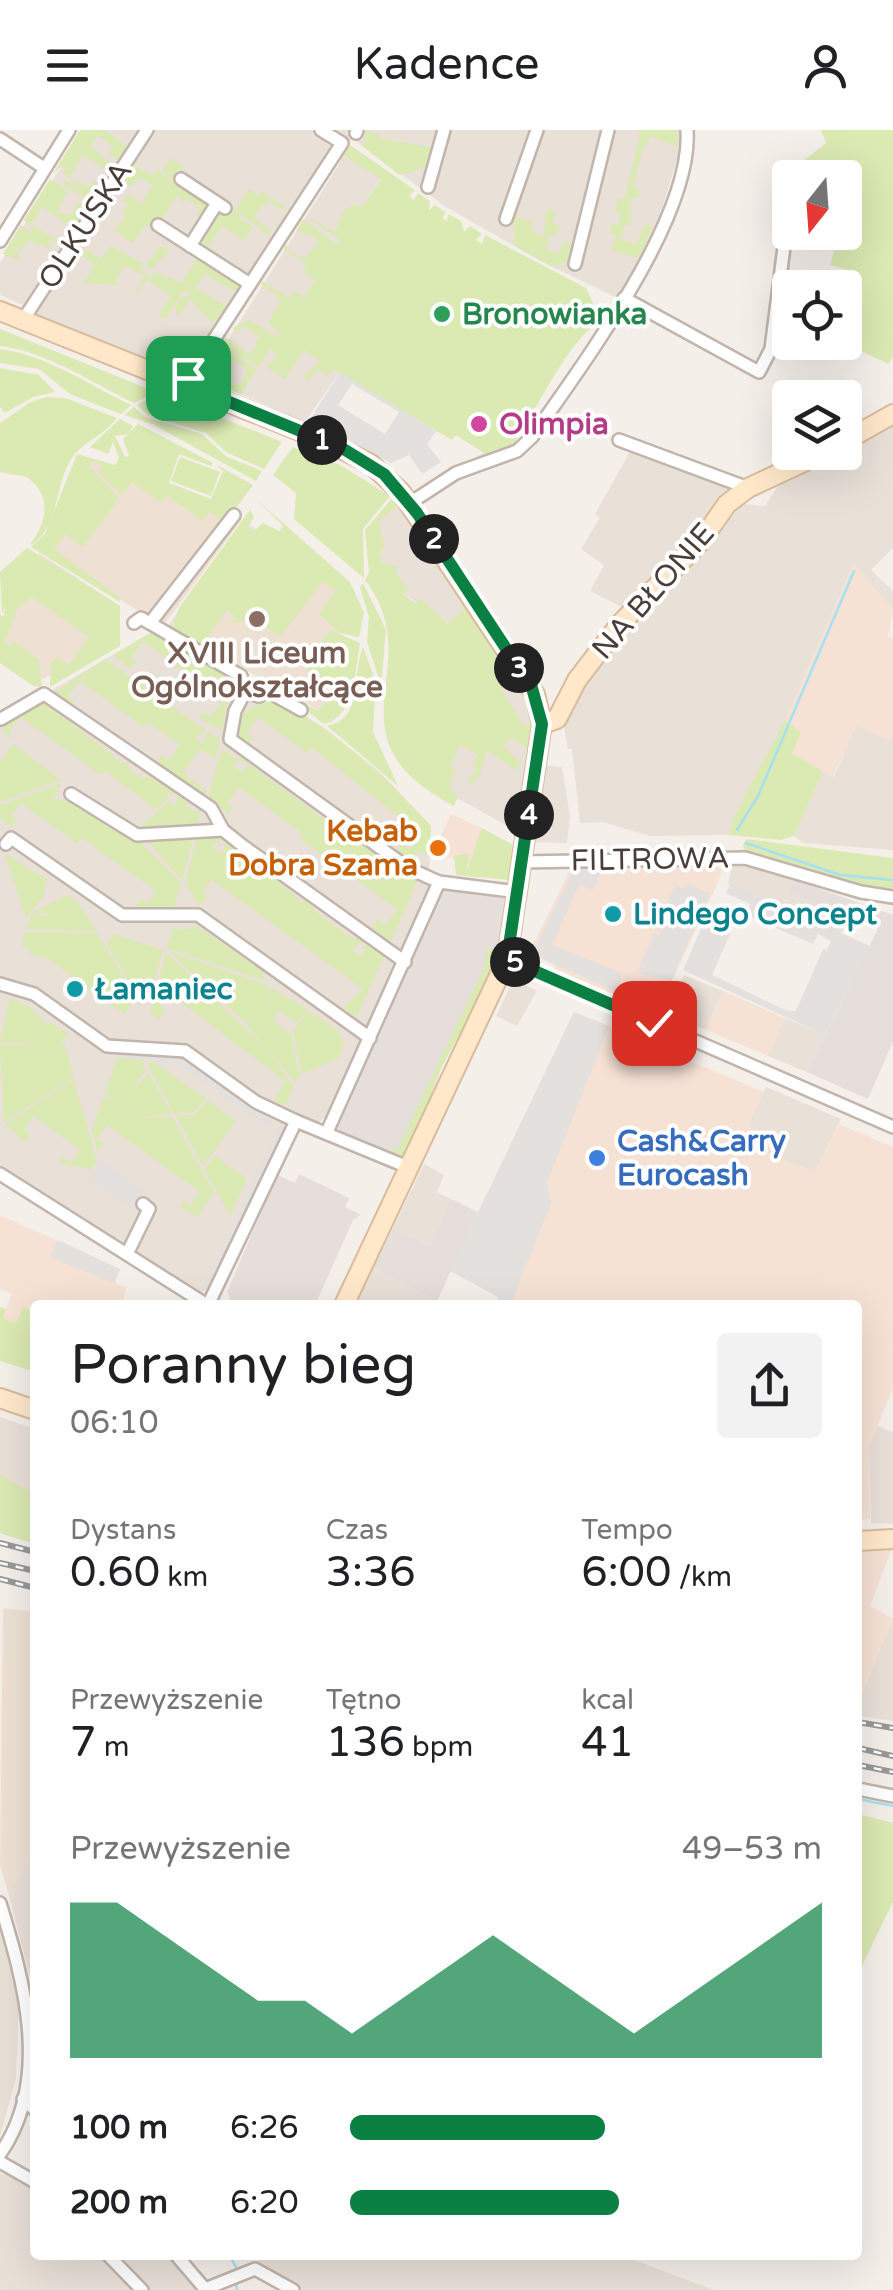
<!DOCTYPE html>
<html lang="pl">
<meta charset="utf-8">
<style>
:root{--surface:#fff;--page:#f2f2f2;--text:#202124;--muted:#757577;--accent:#0b8043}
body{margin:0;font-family:"Varela Round",sans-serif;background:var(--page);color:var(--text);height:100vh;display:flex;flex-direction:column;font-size:38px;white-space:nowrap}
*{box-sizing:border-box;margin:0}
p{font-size:32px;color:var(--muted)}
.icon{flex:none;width:55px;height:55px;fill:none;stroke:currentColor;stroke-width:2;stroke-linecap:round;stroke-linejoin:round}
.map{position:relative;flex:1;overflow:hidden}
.panel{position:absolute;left:30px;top:1170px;width:832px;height:960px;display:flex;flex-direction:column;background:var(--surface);border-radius:10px;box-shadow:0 10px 40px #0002}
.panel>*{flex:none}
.needle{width:65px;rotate:197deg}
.buttons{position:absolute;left:772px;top:30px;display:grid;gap:20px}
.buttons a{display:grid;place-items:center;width:90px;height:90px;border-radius:10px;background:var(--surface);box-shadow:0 10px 40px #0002;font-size:50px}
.pin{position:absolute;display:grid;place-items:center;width:85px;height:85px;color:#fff;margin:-42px;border-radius:20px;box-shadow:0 5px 15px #0006}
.km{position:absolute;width:50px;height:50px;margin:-25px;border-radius:50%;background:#222;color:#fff;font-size:28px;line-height:50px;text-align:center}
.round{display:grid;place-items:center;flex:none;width:105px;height:105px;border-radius:10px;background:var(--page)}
.summary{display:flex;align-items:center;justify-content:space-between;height:170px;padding:0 40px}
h1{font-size:55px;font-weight:600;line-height:75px}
.metrics{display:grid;grid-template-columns:repeat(3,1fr);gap:15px;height:170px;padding:10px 40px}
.metrics div{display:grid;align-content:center}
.metrics b{font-size:42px;font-weight:600}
.metrics small{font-size:28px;font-weight:400}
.metrics p{font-size:28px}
.chart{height:280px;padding:20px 40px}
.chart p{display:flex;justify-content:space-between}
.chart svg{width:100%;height:180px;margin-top:10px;fill:var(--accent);opacity:.7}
ul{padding:0 40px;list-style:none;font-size:32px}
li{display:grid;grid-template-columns:160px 120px 1fr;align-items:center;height:75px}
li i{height:25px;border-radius:12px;background:var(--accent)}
header{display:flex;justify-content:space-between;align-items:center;height:130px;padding:0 40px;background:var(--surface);font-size:45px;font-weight:600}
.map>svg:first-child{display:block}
</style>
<header><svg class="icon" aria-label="menu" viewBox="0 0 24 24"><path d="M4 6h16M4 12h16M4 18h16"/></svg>Kadence<svg class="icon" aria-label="person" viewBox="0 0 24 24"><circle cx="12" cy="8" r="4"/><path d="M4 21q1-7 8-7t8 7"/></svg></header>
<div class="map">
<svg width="893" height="2160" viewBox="0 0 893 2160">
<rect width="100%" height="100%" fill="#f5efea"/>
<g fill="#e9e0d8">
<polygon points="85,0 138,0 23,175 0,165 0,133"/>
<polygon points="152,0 312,0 331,17 188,241 181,245 33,184"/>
<polygon points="330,0 682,0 682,13 656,98 618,168 544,133 446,77 353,9 349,11"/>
<polygon points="345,25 381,48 280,204 339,243 305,292 204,248"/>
<polygon points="893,291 893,418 871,440 893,461 893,480 853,435 779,605 734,686 729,705 650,706 603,692 580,693 572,619 568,619 563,590 576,560 610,516 718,394 723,396 743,374 765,376 779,354 845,322 845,318"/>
<polygon points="632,318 730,352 734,360 626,479 590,461 604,435 581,419 600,387 595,384"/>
<polygon points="402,372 475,480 456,499 404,464 382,433 379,421 385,419 378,391"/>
<polygon points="152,502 322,596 382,644 431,696 428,764 328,985 319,992 293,985 213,1155 200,1163 0,1039 0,587 41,571 52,560"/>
<polygon points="519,547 534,589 521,703 418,647 501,558"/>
<polygon points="856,595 890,610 893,604 893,720 804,713 794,706 823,641 834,647"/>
<polygon points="543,635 562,637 570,687 567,713 530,712"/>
<polygon points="732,735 748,735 795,750 790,762 849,787 841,804 728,754"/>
<polygon points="684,845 723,861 706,900 668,882"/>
<polygon points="514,849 537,861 517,896 496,886"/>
<polygon points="785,888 825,905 807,942 768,926"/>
<polygon points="766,957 841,989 815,1042 780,1029 766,1007 748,996"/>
<polygon points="424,1034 444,1045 437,1062 451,1069 430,1116 393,1098"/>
<polygon points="373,1138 437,1171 435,1175 356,1175"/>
<polygon points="0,1287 35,1299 35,1414 0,1403"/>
<polygon points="877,1296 893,1302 893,1394 871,1393 869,1316"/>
<polygon points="893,1488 893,1591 858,1586 858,1573"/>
<polygon points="35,1719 35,1866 8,1762"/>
<polygon points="0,1795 19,1870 16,1948 0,2006"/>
<polygon points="0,2044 19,2047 35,2058 35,2125 103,2125 136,2160 0,2160"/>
<polygon points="114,2125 167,2125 199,2160 148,2160"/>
<polygon points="248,2125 621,2125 714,2160 303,2160"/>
</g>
<g fill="#f6e2d5">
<polygon points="854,433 893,480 888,506 893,509 893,603 890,611 856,596 833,647 791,624 801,602 785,590"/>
<polygon points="451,684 482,698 470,734 433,723"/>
<polygon points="709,734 722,739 719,750 658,881 553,840 555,835 529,823 570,740"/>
<polygon points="723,861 785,888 768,926 706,900"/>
<polygon points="574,882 764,962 748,996 766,1007 781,1029 815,1042 839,994 893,1017 893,1258 869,1316 870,1388 858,1391 858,1175 500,1175 497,1166 450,1141"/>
<polygon points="0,1085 120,1139 115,1153 126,1158 122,1175 35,1175 35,1182 23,1178 16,1193 2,1188 12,1164 0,1159"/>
<polygon points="892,1418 870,1476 893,1488 858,1573 858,1421"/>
</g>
<g fill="#e5dedb">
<polygon points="795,750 893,785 893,911 868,969 807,942 878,799 789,762"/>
<polygon points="447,758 502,765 507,773 500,823 487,856 445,926 423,990 398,1029 344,1006 337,996 442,762"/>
<polygon points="299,1044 349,1068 345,1077 361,1085 353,1090 315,1175 226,1175 230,1168 227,1162 277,1045 295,1053"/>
<polygon points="451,1069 478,1082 437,1171 373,1138 393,1098 430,1116"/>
</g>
<g fill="#eee1d4">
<polygon points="78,325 242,389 163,496 40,421"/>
<polygon points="243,390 343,463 333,588 167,497"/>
<polygon points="39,423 120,476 120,509 43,549 0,525"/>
<polygon points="3,1478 35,1482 35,1719 8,1762 0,1735"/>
</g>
<g fill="#dbe9b3">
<polygon points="80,0 104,0 127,17 118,30 109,24 113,17 98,5 91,17 114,36 110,42 83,25 69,47 89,57 93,51 101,56 91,71 62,54 65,50 82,60 63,42 67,39 62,36 53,44"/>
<path d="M363,0l16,4v4l55,10c-6,21 -14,22 -35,27l-39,-31 6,-3z"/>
<polygon points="637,0 678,0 677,17 651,6 642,21 633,58 640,60 637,68 631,68 630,96 624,95 621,109 637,114 645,95 653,96 639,128 612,121 616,105 610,103 612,94 618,95 621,83 615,81 618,69 625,69 640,5"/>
<polygon points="821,0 893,0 893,225 889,234 843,213 845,158 840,157 845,139 830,135 839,103 845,102 850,64 845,47 790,48 790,55 779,46 787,35 801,33 826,13"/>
<path d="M350,15l65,45 -6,6 5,4 4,-7 12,8 -1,9 6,-5 11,8 -4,5 5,3 1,-7 13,7 3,11 6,-6 12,8 -6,6 6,4 3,-9 101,53 15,32c-33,20 -64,89 -87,124l-41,15 11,-6 -28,-18 -4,5 -120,-71 -5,7 -10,-6 -9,11 -5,-4 17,-16 -16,-11 -19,29 -19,-12 11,-11 -6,-8 -12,19 -32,-19 30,22 -16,24 -13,-6 3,-6 10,3 6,-15 -11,-9h-10l2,-5 -10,-5 6,-14 28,18 7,-19 -16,-10 -5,6 -6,-4 16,-8 29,16 3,-3 -12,-9 13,-25 -20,-15 2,-3 26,17 5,-7 10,6 11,-17 -10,-7 1,-9 -22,-15 1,-6 4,8 15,7 14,-14 -1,-6 -21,-7 7,-12 35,26 2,-5 -33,-23 28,15 9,-22 12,-6 6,3 19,-28 -36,-23 -7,9z"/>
<polygon points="171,28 184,37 175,51 209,78 203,88 197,85 199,78 186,68 183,73 178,65 154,100 145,95 133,113 114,100 126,86 123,83 128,74 123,71 128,64 142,74 152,55 141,48 130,56 123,51 133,34 150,45 158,40 173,53 163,41"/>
<polygon points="50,49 68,61 57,82 71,85 79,72 87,77 73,98 41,76 36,91 29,93 63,114 48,110 52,119 28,110 21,120 11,116 19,122 19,130 3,124 21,95 31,103 33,98 24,90"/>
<polygon points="249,59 259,65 262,61 286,78 283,82 268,69 266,77 262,75 254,89 271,100 268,105 240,84 238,88 253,97 244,111 222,96 206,120 198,115 218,80 233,83"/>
<polygon points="546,79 556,82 553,94 559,95 557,105 549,105 546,119 560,123 563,112 577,115 564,134 551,136 515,116 513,86 533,92 531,102 544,106"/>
<polygon points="111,116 146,135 160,117 170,120 152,139 143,134 140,137 150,149 156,142 182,153 199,125 242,154 234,161 204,144 195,158 227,176 213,194 190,169 178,187 175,177 181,168 192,165 184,160 165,189 159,185 171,166 146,150 133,168 144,146 125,136 116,149 118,155 84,153 95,135 82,126 85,119 101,129"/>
<path d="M0,199l156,63 -22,11c-44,-21 -86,-51 -134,-57z"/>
<path d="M0,219c46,6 89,36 131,56l-10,9 -51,-20 -31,-25 -39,-6z"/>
<polygon points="0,238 39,245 55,262 33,267 5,283 0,277"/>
<polygon points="159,263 282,312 264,339 226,322 206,303 148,285 137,275"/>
<path d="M46,267l19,1 52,20c-14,18 -32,23 -42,36 -22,26 -13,74 -46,92 18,-24 24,-49 -2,-69l-27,-5v-49l29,-20z"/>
<polygon points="134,277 145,287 202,304 227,327 262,341 256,351 154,295 124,285"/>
<polygon points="120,289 133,296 128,304 115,306 125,327 129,326 123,309 138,294 213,333 211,336 179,324 169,353 211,369 223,341 217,335 253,355 225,393 210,382 203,391 168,366 162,373 132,352 122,365 98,342 103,335 93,331 89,337 119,368 83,417 65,404 54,419 119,467 120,472 31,417 45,404 77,324 115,335 119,328 113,312 108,324 90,317"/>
<polygon points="293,317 340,335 390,366 363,399 364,448 294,389 296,363 273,345"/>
<polygon points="180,327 220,342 211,366 171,351"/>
<path d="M394,366l14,21 -10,-12 -19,16 6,28 -6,3 3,11 17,4 -4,4 12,16 -3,8 12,8 4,-5 28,26 20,-18 49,72 -16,11 22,36 9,-1 -2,26 -18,-12 -9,8 18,17 -6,7 -28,-20 -7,24 -9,11 -3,-4 8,-11 -3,-8 5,-7 -18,-10 -9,21 5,5 -6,8 1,11 7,6 -4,10c-134,-70 -22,-139 -89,-226l4,-7 -4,-43z"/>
<polygon points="257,370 350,452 364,483 359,507 340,503 319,484 336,461 323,452 280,507 255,489 231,493 235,486 227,480 207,508 212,514 200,513 172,497 179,478 250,380 254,387 248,397 254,401 263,393 279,401 283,396"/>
<polygon points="27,418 120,476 120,516 50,557 51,534 56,527 69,535 89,507 32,467 18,478 5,513 10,517 13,511 39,530 42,557 33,556 0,533 0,484 4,487 5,476 2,484 0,442"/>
<polygon points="363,453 386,500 381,555 367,512 369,487 360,457"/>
<path d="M330,500l30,13c-5,24 -4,74 -36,81l-22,-17 2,-4 14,8 12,-13v-9l-26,-23z"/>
<polygon points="152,502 233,549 222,600 199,588 204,582 211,586 223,570 143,511 131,527 137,532 131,539 113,525"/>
<path d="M363,517l13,35 -3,50 25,54 -71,-60c37,-7 24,-49 36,-79z"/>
<polygon points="105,529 205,600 195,609 204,614 207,601 220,609 215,628 200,619 183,643 206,661 205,666 157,632 161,626 169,631 180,615 148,592 144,597 80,551 68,566 74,572 70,577 52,564"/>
<path d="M272,566c62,34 111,78 159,130l-2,30 -12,-6 -3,14 -17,-12 5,-8 8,5 11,-15 -110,-87 -4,6 -49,-36 -11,16 6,5 -5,6c-11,-10 -12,-15 -8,-29z"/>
<polygon points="42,571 59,579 59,584 124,634 131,631 127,637 141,648 150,646 169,660 177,658 173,665 168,663 167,671 152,681 152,676 105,641 101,645 20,587 8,602 13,610 4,603 1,593"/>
<polygon points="785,590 801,602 792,624 823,641 794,706 781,710 729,705 734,686"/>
<polygon points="13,614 44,637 43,643 45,638 61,650 0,672 0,632"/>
<polygon points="222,618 235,629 250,626 245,633 237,630 233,637 243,642 253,628 258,632 251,636 257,640 346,705 352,704 418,749 391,811 371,798 378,790 386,795 397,779 300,709 303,704 239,657 227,673 233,678 229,684 208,668"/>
<path d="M62,653l-9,15c61,13 86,43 128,85l-7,24 -41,3 8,-11 7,5 8,-13 -74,-53 -5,5 -56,-40 -10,12 6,4 -5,8 -12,-9v-13z"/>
<polygon points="179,659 190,667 185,675 196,682 202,676 197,695 139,698 169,672 176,676"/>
<polygon points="482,698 517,717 510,750 456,745 454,726 469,723 467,740"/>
<polygon points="198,704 225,708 212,717 222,724 227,710 304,773 308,768 316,774 312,779 354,810 358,804 366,810 352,819 361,827 368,811 385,824 357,886 343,879 363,859 212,750 202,762 208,766 199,776 185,753"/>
<polygon points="194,705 182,750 144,708"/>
<polygon points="746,709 893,728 893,763 861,758 747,724 743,715"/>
<polygon points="5,724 47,749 44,765 26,789"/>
<polygon points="68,765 79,773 96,801 26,799 32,783 47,788 46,784 33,782"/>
<polygon points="195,795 262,840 265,851 167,818 173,798 191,800"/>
<polygon points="25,802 97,803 136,868 124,884 47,828 29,824 30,819 22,816"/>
<polygon points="113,804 163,820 154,852 138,866 107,815"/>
<path d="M488,818l12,5c-20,59 -57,96 -73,153 -5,17 -14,46 -28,53l-7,-3 -1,-8 6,2 8,-17 12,-4 -11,2 77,-161z"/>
<polygon points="168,821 265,854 272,874 268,856 307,879 297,893 277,880 275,893 291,904 299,945 296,953 245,893 249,888 243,891"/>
<polygon points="166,823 268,920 293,956 286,975 273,972 285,951 169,863 159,875 165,880 159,890 150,883 157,855 176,862 158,852"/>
<path d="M10,869c20,5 27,15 38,26l3,-3 17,12 -12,16 8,-7 9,32 -8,-3 9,6 -70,44 -4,-77 25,-1 11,5 -10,-7 -26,1z"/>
<polygon points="308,880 338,901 344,914 338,928 302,944 293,901"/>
<polygon points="117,928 141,929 146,939 131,962 149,943 171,984 135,988 172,987 214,1063 197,1087 180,1076 183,1071 190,1076 200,1062 107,995 97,1009 104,1014 98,1021 92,1000 104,966 120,976 105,963"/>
<polygon points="154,932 205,968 194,982 174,984 147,933"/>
<polygon points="74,950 97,1032 92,1039 60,1034 61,1027 71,1033 80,1020 34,986 24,999 30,1005 25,1012 5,994"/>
<polygon points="207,970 236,991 203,1036 176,986 195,985"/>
<polygon points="215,1026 247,1049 230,1086 204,1039"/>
<polygon points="0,1177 6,1179 3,1188 16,1193 23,1177 35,1182 35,1242 0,1231"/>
<polygon points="0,1345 30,1361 35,1348 35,1414 0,1403"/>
<polygon points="858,1684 893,1693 893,1772 858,1844"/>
</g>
<g fill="#e3e0de" fill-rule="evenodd">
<path d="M340,242l96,59 -9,13 14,18 -19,12 -13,-19 -18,8 -82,-42zM352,254l47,28 -14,22 -47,-29z"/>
<polygon points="593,736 600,743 593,760 579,755 552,815 622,843 617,862 532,824 571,744 577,744 580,737"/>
<polygon points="688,753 710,763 671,851 637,843 654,804 659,806 662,802 656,798 675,755 685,759"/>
<polygon points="730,754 870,816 825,905 683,840 709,780 723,785 726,778 739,783 712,845 785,880 796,881 823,819 827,820 831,811 818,804 813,814 746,785 750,774 726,763"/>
<polygon points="574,882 609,896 547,1053 551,1073 510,1175 500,1175 497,1166 450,1141"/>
<polygon points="120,921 182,925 274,987 270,996 251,986 178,934 117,928"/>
<polygon points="280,995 286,998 213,1155 200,1163"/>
<polygon points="102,1031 156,1071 153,1077 144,1072 137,1082 90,1048"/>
<polygon points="58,1110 120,1139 114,1153 50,1127"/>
</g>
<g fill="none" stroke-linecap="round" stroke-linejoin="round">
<g stroke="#a6e1f1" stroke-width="2.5">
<polyline points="737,700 758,666 854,441"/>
<polyline points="746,713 840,745 893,750"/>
<polyline points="858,1669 893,1676"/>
<polyline points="229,2125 236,2137"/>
<polyline points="236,2153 237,2160"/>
</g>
<g stroke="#c1b5ac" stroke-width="16">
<g id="street">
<polyline points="356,3 357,0"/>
<polyline points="0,9 44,38"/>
<polyline points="181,49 225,78"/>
<polyline points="428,57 444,0"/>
<polyline points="506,89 537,0"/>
<polyline points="158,95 250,154"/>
<polyline points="0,111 69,0"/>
<polyline points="190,116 217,73"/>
<polyline points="575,134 608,0"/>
<polyline points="624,168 759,242 771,219 784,117"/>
<polyline points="23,190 147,0"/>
<polyline points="185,254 342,13 321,0"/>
<polyline points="619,310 748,358"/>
<path d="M410,373l46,-30 61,-22 15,-14c50,-72 161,-219 155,-307"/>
<polyline points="134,493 141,488 241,546 245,562 235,581 230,609 408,738 439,752"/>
<polyline points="150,493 234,385"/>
<polyline points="245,562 259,566 267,561 301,580"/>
<polyline points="1,589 44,564 211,678 223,700 243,716 405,832"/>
<polyline points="71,664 137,705 223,700"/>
<polyline points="6,714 11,708 122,785 198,785 370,908"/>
<polyline points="522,732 745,728 861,762 893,767"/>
<polyline points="507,829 893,997"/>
<polyline points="0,854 34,864 107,916 185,921 256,972 296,991"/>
<polyline points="327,1002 439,752 518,762"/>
<polyline points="0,1044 207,1175"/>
<polyline points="127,1124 149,1079 143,1074"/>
<polyline points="208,1175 296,991 410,1038"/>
<polyline points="858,1659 893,1666"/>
<path d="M0,1773c24,78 52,177 0,251"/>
<polyline points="23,1969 35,1980"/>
<polyline points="0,2032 35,2052"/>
<polyline points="108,2125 142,2160"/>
<polyline points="176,2125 206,2160"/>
<polyline points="205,2159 255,2139 293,2160"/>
</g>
</g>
<g stroke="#d8bc9c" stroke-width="22">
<g id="secondary">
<polyline points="0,181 327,312 371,334 401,362 535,564 542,594 507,829 344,1175"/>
<polyline points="845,311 893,284"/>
<polyline points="542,594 557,589 577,550 620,494 701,411 727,374 748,358 825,322"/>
<polyline points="0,1268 35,1280"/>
<polyline points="858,1411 893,1409"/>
</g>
</g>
<use href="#street" stroke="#fff" stroke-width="11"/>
<use href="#secondary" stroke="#ffe8ca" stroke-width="18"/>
<g stroke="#989898" stroke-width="6">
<g id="rail">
<polyline points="0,1413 35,1422"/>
<polyline points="0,1433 35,1441"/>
<polyline points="0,1449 35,1458"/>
<polyline points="858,1592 893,1598"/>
<polyline points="858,1618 893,1626"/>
<polyline points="858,1635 893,1642"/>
</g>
</g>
<use href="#rail" stroke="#fff" stroke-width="2.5" stroke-dasharray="8" stroke-linecap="butt"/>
</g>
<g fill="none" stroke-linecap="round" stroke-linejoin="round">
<g stroke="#fff" stroke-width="20">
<polyline id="route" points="188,248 185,254 342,318 384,344 417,383 532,558 542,594 507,829 654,893"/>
</g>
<use href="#route" stroke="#0b8043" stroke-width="12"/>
</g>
<circle fill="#2e9e5b" stroke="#fff" stroke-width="4" cx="442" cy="184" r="10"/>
<circle fill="#d1479c" stroke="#fff" stroke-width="4" cx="479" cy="294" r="10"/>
<circle fill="#8d6e63" stroke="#fff" stroke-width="4" cx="257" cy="489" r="10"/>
<circle fill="#e8710a" stroke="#fff" stroke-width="4" cx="438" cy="718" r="10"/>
<g fill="#0f9aa8" stroke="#fff" stroke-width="4">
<circle cx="613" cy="784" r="10"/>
<circle cx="75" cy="859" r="10"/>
</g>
<circle fill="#3f7fe0" stroke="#fff" stroke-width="4" cx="597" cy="1028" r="10"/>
<g text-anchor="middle" stroke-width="8" stroke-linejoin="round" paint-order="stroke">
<g font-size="30" fill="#493f38" stroke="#fff">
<text transform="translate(85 95) rotate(-57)" y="10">OLKUSKA</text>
<text transform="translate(653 461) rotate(-49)" y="10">NA BŁONIE</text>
<text transform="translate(650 729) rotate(-1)" y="10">FILTROWA</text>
</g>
<g font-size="30" font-weight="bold" fill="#27864d" stroke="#fff" text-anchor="start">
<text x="462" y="194">Bronowianka</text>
</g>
<g font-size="30" font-weight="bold" fill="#b23c85" stroke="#fff" text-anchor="start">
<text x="499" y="304">Olimpia</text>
</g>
<g font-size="30" font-weight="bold" fill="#785e54" stroke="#fff">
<text x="257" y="533">XVIII Liceum<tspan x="257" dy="34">Ogólnokształcące</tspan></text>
</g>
<g font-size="30" font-weight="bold" fill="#c56008" stroke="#fff" text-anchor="end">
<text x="418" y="711">Kebab<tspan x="418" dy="34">Dobra Szama</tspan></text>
</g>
<g font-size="30" font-weight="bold" fill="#0d838f" stroke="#fff" text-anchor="start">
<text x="633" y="794">Lindego Concept</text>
<text x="95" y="869">Łamaniec</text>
</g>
<g font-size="30" font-weight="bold" fill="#366cbe" stroke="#fff" text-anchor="start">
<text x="617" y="1021">Cash&amp;Carry<tspan x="617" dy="34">Eurocash</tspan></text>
</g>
</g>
</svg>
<div class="buttons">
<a><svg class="needle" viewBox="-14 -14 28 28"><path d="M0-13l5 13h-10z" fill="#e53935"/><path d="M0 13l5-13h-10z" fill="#757577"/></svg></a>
<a><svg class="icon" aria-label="locate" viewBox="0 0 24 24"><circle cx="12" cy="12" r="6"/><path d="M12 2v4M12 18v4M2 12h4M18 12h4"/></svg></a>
<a><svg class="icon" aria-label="layers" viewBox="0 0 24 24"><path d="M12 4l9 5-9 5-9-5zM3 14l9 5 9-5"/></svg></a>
</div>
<div class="pin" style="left:188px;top:248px;background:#1e9e55"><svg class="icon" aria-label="arrive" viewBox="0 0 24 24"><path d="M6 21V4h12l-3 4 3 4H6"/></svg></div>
<div class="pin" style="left:654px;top:893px;background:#d93025"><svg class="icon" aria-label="check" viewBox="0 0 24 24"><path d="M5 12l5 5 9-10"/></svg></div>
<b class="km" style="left:322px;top:310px">1</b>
<b class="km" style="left:434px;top:409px">2</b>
<b class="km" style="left:519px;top:538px">3</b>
<b class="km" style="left:529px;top:685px">4</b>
<b class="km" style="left:515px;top:832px">5</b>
<section class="panel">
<div class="summary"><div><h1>Poranny bieg</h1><p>06:10</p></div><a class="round"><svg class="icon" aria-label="share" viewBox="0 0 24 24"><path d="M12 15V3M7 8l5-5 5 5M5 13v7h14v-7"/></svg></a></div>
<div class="metrics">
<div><p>Dystans</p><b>0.60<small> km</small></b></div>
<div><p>Czas</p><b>3:36</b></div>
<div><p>Tempo</p><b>6:00<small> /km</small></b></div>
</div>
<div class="metrics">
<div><p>Przewyższenie</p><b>7<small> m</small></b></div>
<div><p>Tętno</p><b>136<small> bpm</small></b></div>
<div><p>kcal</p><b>41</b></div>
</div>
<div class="chart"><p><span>Przewyższenie</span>49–53 m</p>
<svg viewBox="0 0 160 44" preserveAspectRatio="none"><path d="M0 44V6L10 6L20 14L30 22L40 30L50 30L60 38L70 30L80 22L90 14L100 22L110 30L120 38L130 30L140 22L150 14L160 6V44z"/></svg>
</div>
<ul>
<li><b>100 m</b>6:26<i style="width:54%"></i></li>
<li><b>200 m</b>6:20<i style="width:57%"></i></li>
</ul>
</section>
</div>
